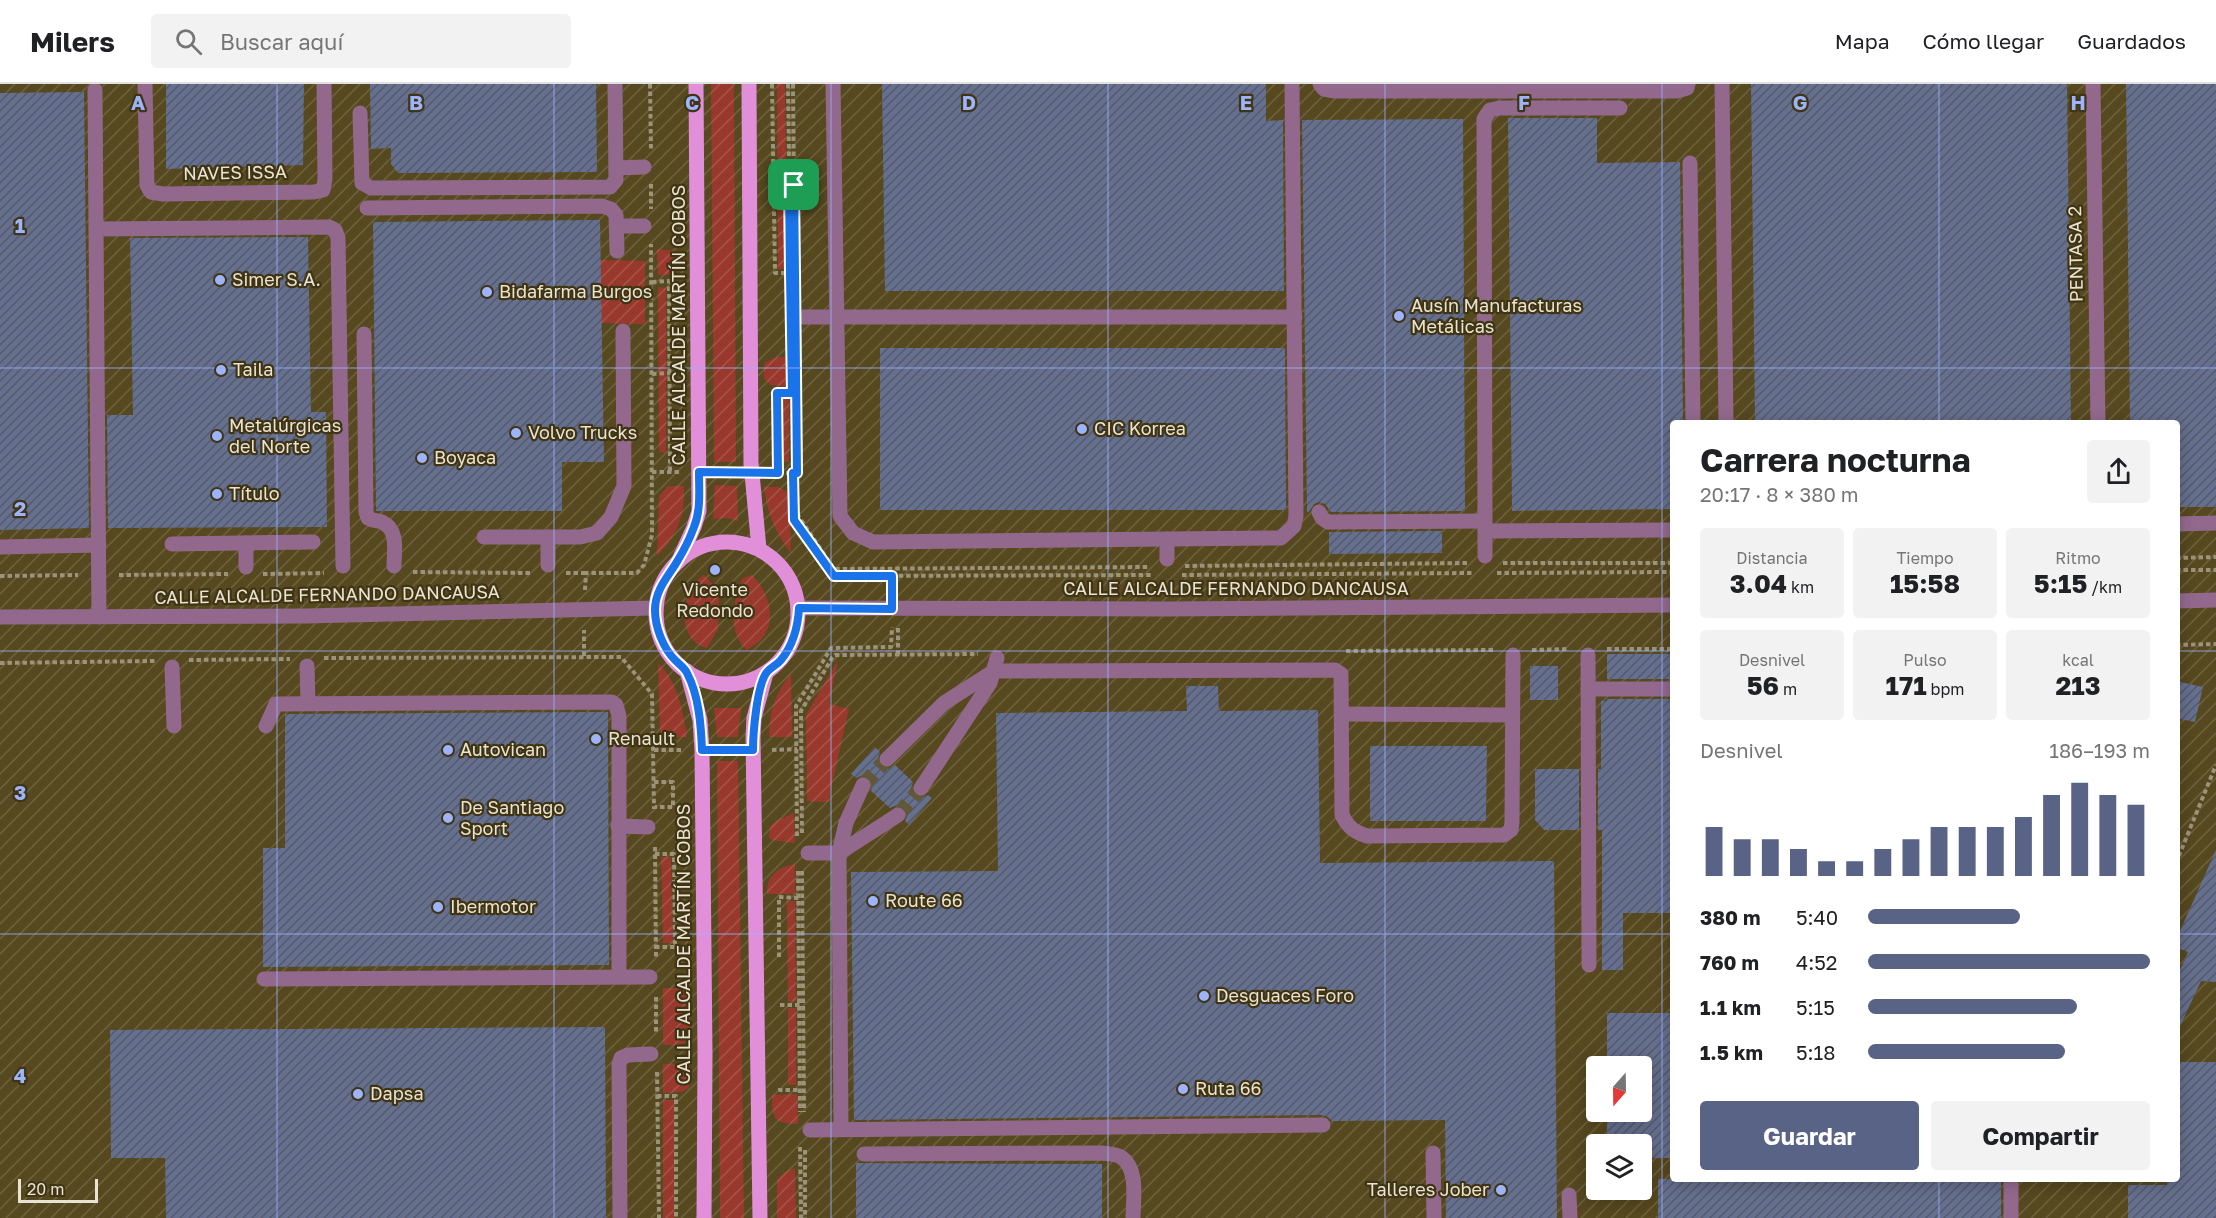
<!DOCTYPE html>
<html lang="es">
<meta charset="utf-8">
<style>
:root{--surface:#fff;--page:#f2f2f2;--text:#202124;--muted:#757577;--line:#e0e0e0;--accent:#586386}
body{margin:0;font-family:"Golos Text",sans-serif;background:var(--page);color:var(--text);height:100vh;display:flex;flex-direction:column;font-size:22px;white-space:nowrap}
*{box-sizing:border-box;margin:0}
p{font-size:20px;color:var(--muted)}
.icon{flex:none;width:33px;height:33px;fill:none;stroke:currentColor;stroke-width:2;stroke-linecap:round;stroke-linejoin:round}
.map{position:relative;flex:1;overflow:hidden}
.panel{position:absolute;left:1670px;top:336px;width:510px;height:762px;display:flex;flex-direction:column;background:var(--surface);border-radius:6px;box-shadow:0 3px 15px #0003}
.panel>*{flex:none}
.needle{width:39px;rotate:200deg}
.fabs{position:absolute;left:1586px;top:972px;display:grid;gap:12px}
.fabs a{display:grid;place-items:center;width:66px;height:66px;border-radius:6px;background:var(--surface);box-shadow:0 3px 15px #0003;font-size:30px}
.scale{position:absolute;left:18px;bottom:15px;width:80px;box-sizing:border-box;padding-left:6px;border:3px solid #eae3d1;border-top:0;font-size:16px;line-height:21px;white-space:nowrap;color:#eae3d1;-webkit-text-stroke:4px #3f3413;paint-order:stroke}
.pin{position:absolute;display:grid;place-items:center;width:51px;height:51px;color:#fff;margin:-26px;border-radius:12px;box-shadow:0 3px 9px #0006}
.round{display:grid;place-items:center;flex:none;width:63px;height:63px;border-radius:6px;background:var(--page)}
.summary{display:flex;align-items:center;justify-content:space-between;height:102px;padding:0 30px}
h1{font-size:33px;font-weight:700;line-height:45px}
.figures{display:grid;grid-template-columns:repeat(3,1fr);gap:9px;height:102px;padding:6px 30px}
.figures div{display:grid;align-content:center;border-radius:6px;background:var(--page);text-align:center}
.figures b{font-size:26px;font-weight:700}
.figures small{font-size:16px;font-weight:400}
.figures p{font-size:16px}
.chart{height:168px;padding:12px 30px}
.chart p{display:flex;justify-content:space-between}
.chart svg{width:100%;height:108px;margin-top:6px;stroke:var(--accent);stroke-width:6}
.action{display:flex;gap:12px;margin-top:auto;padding:12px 30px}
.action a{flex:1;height:69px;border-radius:6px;background:var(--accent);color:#fff;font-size:24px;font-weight:700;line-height:69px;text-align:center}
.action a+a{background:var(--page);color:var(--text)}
ul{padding:0 30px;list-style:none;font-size:20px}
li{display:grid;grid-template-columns:96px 72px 1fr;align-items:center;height:45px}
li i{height:15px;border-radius:8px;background:var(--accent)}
header{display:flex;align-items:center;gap:36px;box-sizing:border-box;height:84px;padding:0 30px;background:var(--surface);border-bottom:2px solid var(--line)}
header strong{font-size:28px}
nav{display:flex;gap:33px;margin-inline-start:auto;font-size:21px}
.search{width:420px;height:54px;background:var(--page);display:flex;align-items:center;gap:15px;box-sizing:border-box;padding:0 21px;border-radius:6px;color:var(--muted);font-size:22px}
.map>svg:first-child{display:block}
</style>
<header>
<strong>Milers</strong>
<div class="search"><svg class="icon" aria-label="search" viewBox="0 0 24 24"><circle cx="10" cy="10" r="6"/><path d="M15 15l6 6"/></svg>Buscar aquí</div>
<nav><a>Mapa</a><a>Cómo llegar</a><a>Guardados</a></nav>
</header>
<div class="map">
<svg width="2216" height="1134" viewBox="0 0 2216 1134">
<defs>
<pattern id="industrial-furrows" width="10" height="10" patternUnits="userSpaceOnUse" patternTransform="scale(1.5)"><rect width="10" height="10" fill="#56481f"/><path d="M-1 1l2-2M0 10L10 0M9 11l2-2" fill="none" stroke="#6e623e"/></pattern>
<pattern id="garden-furrows" width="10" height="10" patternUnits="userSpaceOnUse" patternTransform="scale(1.5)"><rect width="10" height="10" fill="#99382c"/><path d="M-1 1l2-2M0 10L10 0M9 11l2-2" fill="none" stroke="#a7554a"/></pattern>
<pattern id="building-hatch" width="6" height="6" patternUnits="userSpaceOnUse" patternTransform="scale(1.5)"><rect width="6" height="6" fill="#656f8f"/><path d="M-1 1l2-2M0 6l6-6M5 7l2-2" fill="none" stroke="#565a67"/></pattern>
</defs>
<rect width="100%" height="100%" fill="#493e1e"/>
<path fill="url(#industrial-furrows)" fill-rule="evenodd" d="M0,0h2216v1134h-2216zM1672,339h504v756h-504zM1596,982h45v46h-45zM1596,1060h45v46h-45z"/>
<g fill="url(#garden-furrows)">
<polygon points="711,0 734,0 736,378 714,378"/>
<polygon points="777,0 785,0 787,185 778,185"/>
<path d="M657,165l29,3c0,18 -11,23 -28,23z"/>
<polygon points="600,176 645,177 645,240 601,239"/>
<polygon points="658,203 666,204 666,369 659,368"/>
<polygon points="777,273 788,273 788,303 771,301 764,295 764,279"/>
<rect x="781" y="314" width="8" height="64"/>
<polygon points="715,401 737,402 738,437 727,434 713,435"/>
<path d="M668,402h16c1,30 -6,48 -27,70l2,-60z"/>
<path d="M764,403h15l11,7 1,59c-16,-21 -24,-40 -27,-66z"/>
<path d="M704,491l15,16 -1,38 -11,19c-32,-7 -27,-59 -3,-73z"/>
<path d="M752,491c17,17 27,47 7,67 -3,3 -8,5 -12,8 -20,-16 -14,-53 -4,-72z"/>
<polygon points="838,576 829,620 849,625 828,718 807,717 806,631"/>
<path d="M658,579c20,19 25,48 29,74h-21l-6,-4z"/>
<path d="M791,589l1,64h-23c0,-27 6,-42 22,-64z"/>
<polygon points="714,624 741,624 738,653 717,653"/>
<polygon points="717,677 738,677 744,1134 720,1134"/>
<polygon points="794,729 795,759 772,756 769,754 770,743 776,737"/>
<polygon points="661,773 671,773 673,859 663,859"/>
<path d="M795,780v30h-28c-1,-19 11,-27 28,-30z"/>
<polygon points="787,817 795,817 796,917 788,918"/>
<polygon points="663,904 680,904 691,910 690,956 679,961 663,961"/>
<rect x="788" y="924" width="8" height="77"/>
<polygon points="663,980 679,980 689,984 689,1004 682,1008 663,1009"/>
<path d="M797,1010l1,30c-25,0 -26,-6 -26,-29z"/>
<rect x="663" y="1016" width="11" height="118"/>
<polygon points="795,1084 796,1134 777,1134 777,1096 785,1088"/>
</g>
<g fill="url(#building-hatch)">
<polygon points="166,0 304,0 303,81 166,85"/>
<polygon points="370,0 596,0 597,88 398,89 391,80 391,64 371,65"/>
<polygon points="882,0 1266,0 1266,37 1283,36 1284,207 885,207"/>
<polygon points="1751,0 2067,0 2071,339 1755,339"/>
<polygon points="2126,0 2216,0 2216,423 2176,423 2176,339 2130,339"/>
<polygon points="84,8 89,444 0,446 0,9"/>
<polygon points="1508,34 1597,34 1597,79 1680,78 1683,339 1672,339 1672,425 1512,427"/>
<polygon points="1463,35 1465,427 1331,428 1325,420 1319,418 1314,420 1309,428 1307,428 1302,36"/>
<polygon points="600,136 604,378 562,378 562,427 376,427 373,138"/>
<polygon points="308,153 311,328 326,328 327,443 108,444 107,331 133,331 130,154"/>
<polygon points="880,264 1285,264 1286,426 880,426"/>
<polygon points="1442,447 1442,469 1329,470 1329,448"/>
<rect x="1607" y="570" width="65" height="25"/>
<rect x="1530" y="582" width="28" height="34"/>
<polygon points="2176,597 2203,603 2195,638 2176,634"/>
<polygon points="1186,602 1218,602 1219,627 1318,626 1320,779 1554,777 1557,1134 1446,1134 1445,1036 1332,1037 1328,1033 1323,1031 854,1036 851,788 998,787 996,629 1187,627"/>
<polygon points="1607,615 1672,615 1672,829 1623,829 1623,886 1602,886 1602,746 1598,746 1598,685 1601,685 1601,617 1607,617"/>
<polygon points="608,628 609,881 263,883 263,764 285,764 285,630"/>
<polygon points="1370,662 1487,662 1486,737 1370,737"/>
<polygon points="875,663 880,668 877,677 881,682 889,685 895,681 913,698 911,704 915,712 921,714 928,711 932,714 909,741 905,737 908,730 903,723 897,721 890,724 871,707 873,701 870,695 863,691 856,694 851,690"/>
<polygon points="1535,685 1579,685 1579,746 1544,746 1535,736"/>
<polygon points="2216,766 2216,898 2201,897 2176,951 2176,895 2188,868 2176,863 2176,856"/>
<polygon points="1607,929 1672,929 1672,1074 1641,1074 1641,1060 1607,1060 1607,1028 1641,1028 1641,982 1607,982"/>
<polygon points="605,943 606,1134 166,1134 165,1074 111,1074 110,946"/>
<polygon points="2176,978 2216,978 2216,1134 2128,1134 2128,1101 2167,1101 2167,1095 2176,1095"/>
<polygon points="856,1079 1102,1080 1102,1134 856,1134"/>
<rect x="1658" y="1095" width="343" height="39"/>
</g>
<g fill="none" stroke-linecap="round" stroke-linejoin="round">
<g stroke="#615739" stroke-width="15" stroke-dasharray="15 8" stroke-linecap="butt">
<polyline points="863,701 887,675"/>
<polyline points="898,731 921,704"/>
</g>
<g stroke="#9c937b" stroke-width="4" stroke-dasharray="4.5 3" stroke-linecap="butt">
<polyline points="650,0 651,65"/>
<polyline points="772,0 775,189 791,189"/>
<polyline points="788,0 791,218"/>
<polyline points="793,0 795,215"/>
<polyline points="651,100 651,125"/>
<polyline points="774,101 791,101"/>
<polyline points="652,198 669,197 670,388"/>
<polyline points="791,247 794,436 834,492 1153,491"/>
<polyline points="796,250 797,430 834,485 1150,483"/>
<polyline points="652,290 670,289"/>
<polyline points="652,388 679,388"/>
<polyline points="771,389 793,389"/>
<polyline points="778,389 777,309 792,309"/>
<polyline points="2176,474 2216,473"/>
<polyline points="1503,479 1672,479"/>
<polyline points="1185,482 1468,479"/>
<polyline points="2176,486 2216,486"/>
<polyline points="413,488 531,489"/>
<polyline points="566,489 586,489"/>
<polyline points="1497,489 1672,488"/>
<polyline points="263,490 324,489"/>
<polyline points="119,491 228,490"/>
<polyline points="1182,491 1474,489"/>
<polyline points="0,492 78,491"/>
<polyline points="585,506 586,489 637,489 644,481 652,451 651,160"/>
<polyline points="892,506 892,492"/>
<polyline points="2176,561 2216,560"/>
<polyline points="1607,565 1672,565"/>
<polyline points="1532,566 1569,565"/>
<polyline points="1346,567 1494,566"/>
<polyline points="898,571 898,544"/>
<polyline points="584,572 584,546"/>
<polyline points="324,574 621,573 652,610 654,725"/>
<polyline points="189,576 290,575"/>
<polyline points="0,579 155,577"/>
<polyline points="654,666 683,666"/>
<polyline points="772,666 797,665"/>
<polyline points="654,698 673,698 673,723 655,723"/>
<polyline points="802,749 801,627 832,574 835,571 978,570"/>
<polyline points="797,752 796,622 831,564 891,563 892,543"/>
<polyline points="655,763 656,875"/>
<polyline points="655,770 674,770 675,863 656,863"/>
<polyline points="2176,779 2216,681"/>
<polyline points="798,787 800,1028"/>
<polyline points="802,787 804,1028"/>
<polyline points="779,873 779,813 799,814"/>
<polyline points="656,913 656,950"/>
<polyline points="780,921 800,921"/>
<polyline points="657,988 659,1134"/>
<polyline points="780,1004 780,1006 800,1006"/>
<polyline points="657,1012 676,1012 676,1134"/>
<polyline points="800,1063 801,1134"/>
<polyline points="805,1066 805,1134"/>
</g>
<g stroke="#92698d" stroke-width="15">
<polyline points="145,0 147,101 151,108 163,110 314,108 323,106 325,95 324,0"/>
<polyline points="833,0 840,432 853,449 873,458 1281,454 1294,442 1296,432 1292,0"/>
<polyline points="1320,0 1324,5 1335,7 1505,7 1505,0"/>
<polyline points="1722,0 1726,339"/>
<polyline points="2093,0 2098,339"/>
<polyline points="95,6 96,145 329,143 335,146 338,154 343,482"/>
<polyline points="1505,7 1677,7 1687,4 1688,0"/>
<polyline points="1620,24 1500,24 1490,26 1484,35 1485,447 1672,446"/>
<polyline points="360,29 362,99 371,104 610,103 616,96 615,0"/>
<polyline points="1690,79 1693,339"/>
<polyline points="616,84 644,83"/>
<polyline points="367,124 602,122 611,125 616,131 617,167"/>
<polyline points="617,142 644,142"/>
<polyline points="96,145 99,533"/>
<polyline points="804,233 1295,233"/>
<path d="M364,250l2,178 2,6c5,3 9,2 14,4 17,8 12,29 12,44"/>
<polyline points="1319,428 1322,434 1328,438 1485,437"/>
<polyline points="2176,440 2216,439"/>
<polyline points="1485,447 1485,472"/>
<polyline points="484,453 548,453"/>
<polyline points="246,459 246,483"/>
<polyline points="172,460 313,458"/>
<polyline points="0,463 99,461"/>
<polyline points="1167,475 1167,455"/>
<polyline points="548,481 548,453 580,453 597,449 611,433 624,402 623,247"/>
<polyline points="2176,517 2216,516"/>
<polyline points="799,524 1167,525 1672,521"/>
<polyline points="0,533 306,532 655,524"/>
<polyline points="1588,571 1589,881"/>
<polyline points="307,582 308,619"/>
<polyline points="172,583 174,642"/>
<polyline points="1588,605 1672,605"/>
<polyline points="1342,630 1512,631"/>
<polyline points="266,642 276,620 612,618 616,621 619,632 619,892"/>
<path d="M887,675l57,-56 50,-32 341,-1 6,4 1,141c6,12 12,17 25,21l137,-1 7,-5 1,-8 1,-167"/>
<polyline points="921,704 990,599 997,574"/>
<polyline points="618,742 648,743"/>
<polyline points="808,769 839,769 898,731"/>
<polyline points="264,895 650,893"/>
<polyline points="841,1045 839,769 846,739 863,701"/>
<polyline points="810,1046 1323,1041"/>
<polyline points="1433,1069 1434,1134"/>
<path d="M864,1070l238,-1c6,1 14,1 19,4 18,12 12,43 12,61"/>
<polyline points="1569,1111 1570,1134"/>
<polyline points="620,1134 619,980 621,974 628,971 651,970"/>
<polyline points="2011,1134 2011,1095"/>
</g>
<g stroke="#e28fda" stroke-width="15">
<polyline points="749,0 751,379 759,465"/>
<circle cx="727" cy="529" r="71"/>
<polyline points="678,478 694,443 699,427 696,0"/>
<polyline points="687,587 700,636 702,666 705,971 704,1134"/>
<polyline points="760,1134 753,653 754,634 766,589"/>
</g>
</g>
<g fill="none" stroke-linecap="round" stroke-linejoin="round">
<g stroke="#fff" stroke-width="12">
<path id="route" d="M794,101l1,88h-5l2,120h-15l1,80 -79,-1c0,19 2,38 -5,55 -4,11 -10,23 -16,33 -9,16 -23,29 -23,50 0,17 8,38 20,50 4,4 10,8 12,13 12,23 14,52 15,77h51c0,-17 4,-66 14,-78 4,-5 10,-7 14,-12 13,-16 17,-33 18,-52l93,1v-33h-58l-40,-56 -1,-47h4l-2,-200h-5l-1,-88h5"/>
</g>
<use href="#route" stroke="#1a73e8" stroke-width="8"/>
</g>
<path fill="none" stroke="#9db4fd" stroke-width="1.5" stroke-opacity="0.55" d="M277,0v1134M554,0v1134M831,0v1134M1108,0v1134M1385,0v1134M1662,0v1134M1939,0v339M0,284h2216M0,567h1672M2176,567h40M0,850h1672M2176,850h40M1939,1095v39"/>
<g fill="#9db4fd" stroke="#3f3413" stroke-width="2">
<circle cx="220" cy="196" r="6"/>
<circle cx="487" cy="208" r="6"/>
<circle cx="1399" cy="232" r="6"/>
<circle cx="221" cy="286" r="6"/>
<circle cx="1082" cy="345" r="6"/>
<circle cx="516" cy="349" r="6"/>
<circle cx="217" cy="352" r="6"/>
<circle cx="422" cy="374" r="6"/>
<circle cx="217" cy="410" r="6"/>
<circle cx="715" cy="486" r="6"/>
<circle cx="596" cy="655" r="6"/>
<circle cx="448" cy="666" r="6"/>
<circle cx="448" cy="734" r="6"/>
<circle cx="873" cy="817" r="6"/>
<circle cx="438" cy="823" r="6"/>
<circle cx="1204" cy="912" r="6"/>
<circle cx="1183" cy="1005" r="6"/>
<circle cx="358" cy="1010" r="6"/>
<circle cx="1501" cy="1106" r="6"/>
</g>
<g text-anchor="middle" stroke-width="4.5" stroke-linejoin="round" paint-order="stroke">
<g font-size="18" fill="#eae3d1" stroke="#3f3413">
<text transform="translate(235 89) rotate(-1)" y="6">NAVES ISSA</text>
<text transform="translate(2076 170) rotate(-91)" y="6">PENTASA 2</text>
<text transform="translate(679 241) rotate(-90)" y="6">CALLE ALCALDE MARTÍN COBOS</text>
<text x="1236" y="511">CALLE ALCALDE FERNANDO DANCAUSA</text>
<text transform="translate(327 511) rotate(-1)" y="6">CALLE ALCALDE FERNANDO DANCAUSA</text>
<text transform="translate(684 860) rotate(-90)" y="6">CALLE ALCALDE MARTÍN COBOS</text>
</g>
<g font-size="18" fill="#eae3d1" stroke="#3f3413" text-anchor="start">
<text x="232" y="202">Simer S.A.</text>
<text x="499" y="214">Bidafarma Burgos</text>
<text x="1411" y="228">Ausín Manufacturas<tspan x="1411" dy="21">Metálicas</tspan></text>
<text x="233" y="292">Taila</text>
<text x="229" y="348">Metalúrgicas<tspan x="229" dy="21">del Norte</tspan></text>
<text x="1094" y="351">CIC Korrea</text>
<text x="528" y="355">Volvo Trucks</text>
<text x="434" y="380">Boyaca</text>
<text x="229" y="416">Título</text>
<text x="715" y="512" text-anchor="middle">Vicente<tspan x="715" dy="21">Redondo</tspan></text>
<text x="608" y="661">Renault</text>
<text x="460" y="672">Autovican</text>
<text x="460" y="730">De Santiago<tspan x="460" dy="21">Sport</tspan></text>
<text x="885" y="823">Route 66</text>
<text x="450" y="829">Ibermotor</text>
<text x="1216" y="918">Desguaces Foro</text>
<text x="1195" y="1011">Ruta 66</text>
<text x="370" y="1016">Dapsa</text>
<text x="1489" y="1112" text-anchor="end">Talleres Jober</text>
</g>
</g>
<g font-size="20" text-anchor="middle" font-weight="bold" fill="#9db4fd" stroke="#3f3413" stroke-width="4.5" stroke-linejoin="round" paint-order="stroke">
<text x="138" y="26">A</text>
<text x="416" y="26">B</text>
<text x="692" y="26">C</text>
<text x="969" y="26">D</text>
<text x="1246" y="26">E</text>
<text x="1524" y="26">F</text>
<text x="1800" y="26">G</text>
<text x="2078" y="26">H</text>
<text x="20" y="149">1</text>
<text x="20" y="432">2</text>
<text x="20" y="716">3</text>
<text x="20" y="999">4</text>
</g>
</svg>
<div class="fabs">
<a><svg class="needle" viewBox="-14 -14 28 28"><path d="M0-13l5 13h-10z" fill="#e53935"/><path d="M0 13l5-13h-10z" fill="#757577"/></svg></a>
<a><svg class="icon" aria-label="layers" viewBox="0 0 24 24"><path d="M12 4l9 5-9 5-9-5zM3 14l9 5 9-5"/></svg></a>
</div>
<div class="scale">20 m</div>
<div class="pin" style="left:794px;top:101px;background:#1e9e55"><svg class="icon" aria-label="arrive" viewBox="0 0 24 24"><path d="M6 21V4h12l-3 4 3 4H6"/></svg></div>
<section class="panel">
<div class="summary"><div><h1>Carrera nocturna</h1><p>20:17 · 8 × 380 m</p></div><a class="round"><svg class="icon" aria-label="share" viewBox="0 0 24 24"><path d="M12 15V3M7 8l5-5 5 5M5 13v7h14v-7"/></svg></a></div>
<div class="figures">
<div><p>Distancia</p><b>3.04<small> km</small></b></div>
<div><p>Tiempo</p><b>15:58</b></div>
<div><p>Ritmo</p><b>5:15<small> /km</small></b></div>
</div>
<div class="figures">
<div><p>Desnivel</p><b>56<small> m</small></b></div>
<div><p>Pulso</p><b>171<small> bpm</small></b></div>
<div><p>kcal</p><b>213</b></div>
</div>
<div class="chart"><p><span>Desnivel</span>186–193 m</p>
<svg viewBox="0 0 160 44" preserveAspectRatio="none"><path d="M5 44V24M15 44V29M25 44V29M35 44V33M45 44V38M55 44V38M65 44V33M75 44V29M85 44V24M95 44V24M105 44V24M115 44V20M125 44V11M135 44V6M145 44V11M155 44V15"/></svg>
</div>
<ul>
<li><b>380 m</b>5:40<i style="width:54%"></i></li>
<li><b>760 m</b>4:52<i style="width:100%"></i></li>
<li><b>1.1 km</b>5:15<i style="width:74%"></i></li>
<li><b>1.5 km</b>5:18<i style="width:70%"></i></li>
</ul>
<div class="action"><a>Guardar</a><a>Compartir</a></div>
</section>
</div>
